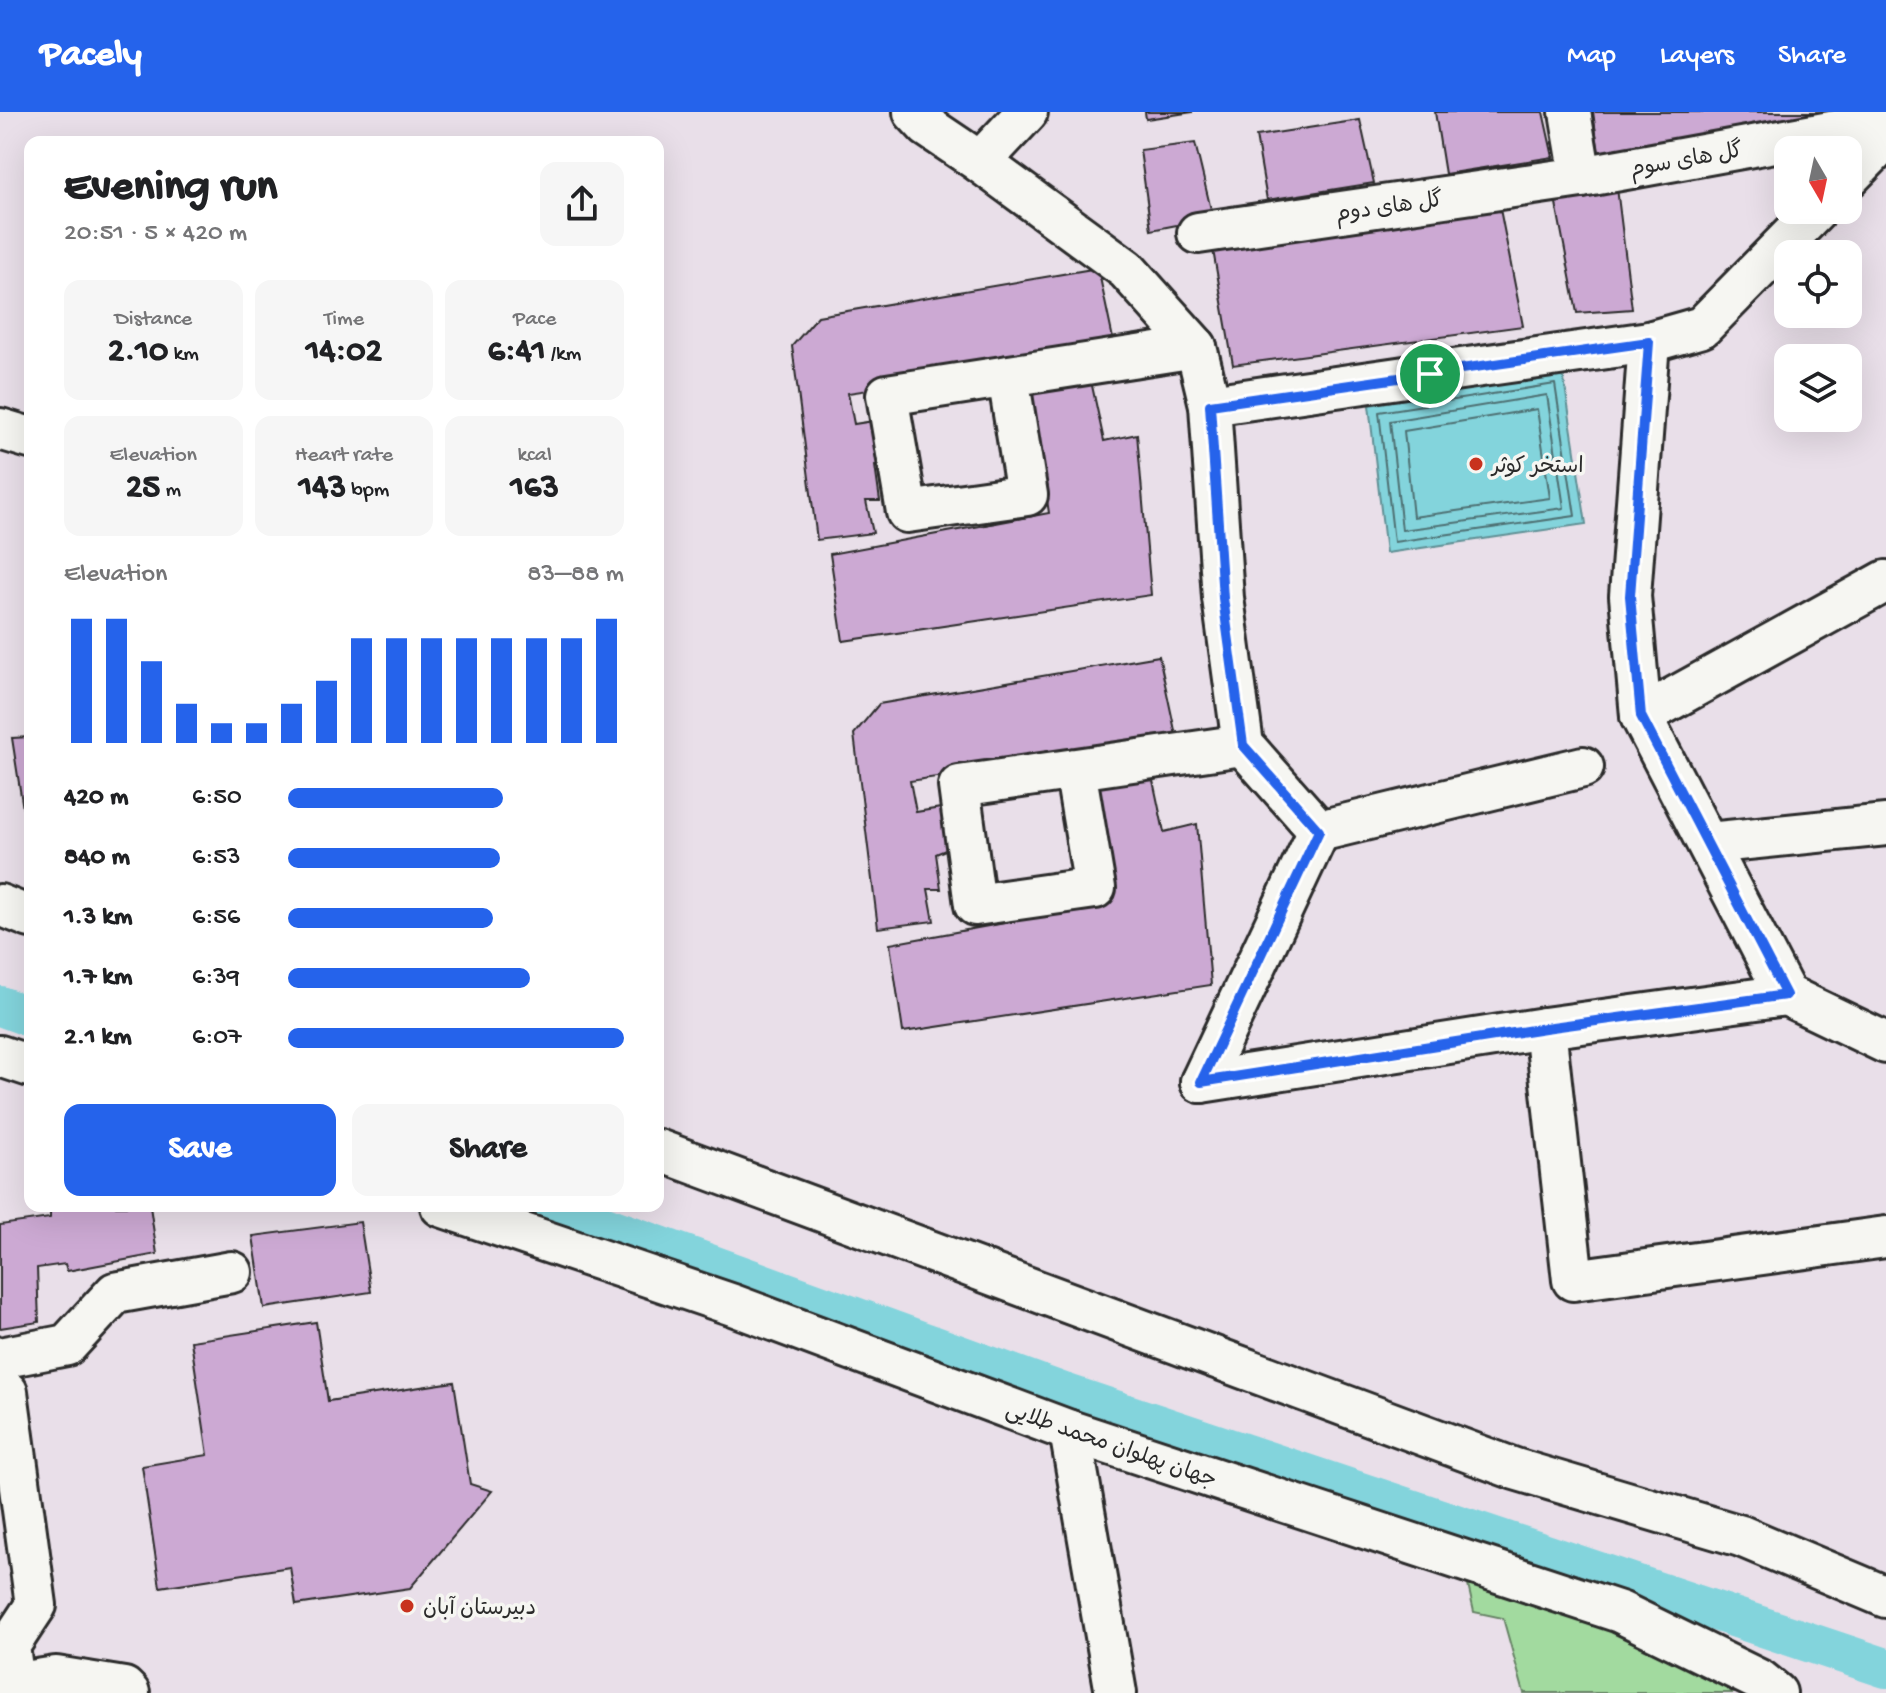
<!DOCTYPE html>
<meta charset="utf-8">
<style>
:root{--surface:#fff;--page:#f6f6f6;--text:#202124;--muted:#757577;--accent:#2563eb}
body{margin:0;font-family:"Gochi Hand","Playpen Sans Arabic",sans-serif;background:var(--page);color:var(--text);height:100vh;display:flex;flex-direction:column;font-size:30px;white-space:nowrap}
*{box-sizing:border-box;margin:0}
p{font-size:26px;color:var(--muted)}
.icon{flex:none;width:44px;height:44px;fill:none;stroke:currentColor;stroke-width:2;stroke-linecap:round;stroke-linejoin:round}
.map{position:relative;flex:1;overflow:hidden}
.details{position:absolute;left:24px;top:24px;width:640px;height:1076px;display:flex;flex-direction:column;background:var(--surface);border-radius:16px;box-shadow:0 8px 32px #0002}
.details>*{flex:none}
.needle{width:52px;rotate:171deg}
.controls{position:absolute;left:1774px;top:24px;display:grid;gap:16px}
.controls a{display:grid;place-items:center;width:88px;height:88px;border-radius:16px;background:var(--surface);box-shadow:0 8px 32px #0002;font-size:40px}
.pin{position:absolute;display:grid;place-items:center;width:68px;height:68px;color:#fff;margin:-34px;border:4px solid #fff;border-radius:50%;box-shadow:0 2px 8px #0007}
.round{display:grid;place-items:center;flex:none;width:84px;height:84px;border-radius:16px;background:var(--page)}
.head{display:flex;align-items:center;justify-content:space-between;height:136px;padding:0 40px}
h1{font-size:44px;font-weight:800;line-height:60px}
.figures{display:grid;grid-template-columns:repeat(3,1fr);gap:12px;height:136px;padding:8px 40px}
.figures div{display:grid;align-content:center;border-radius:16px;background:var(--page);text-align:center}
.figures b{font-size:34px;font-weight:800}
.figures small{font-size:22px;font-weight:400}
.figures p{font-size:22px}
.chart{height:224px;padding:16px 40px}
.chart p{display:flex;justify-content:space-between}
.chart svg{width:100%;height:144px;margin-top:8px;stroke:var(--accent);stroke-width:6}
.button{display:flex;gap:16px;margin-top:auto;padding:16px 40px}
.button a{flex:1;height:92px;border-radius:16px;background:var(--accent);color:#fff;font-size:32px;font-weight:800;line-height:92px;text-align:center}
.button a+a{background:var(--page);color:var(--text)}
ul{padding:0 40px;list-style:none;font-size:26px}
li{display:grid;grid-template-columns:128px 96px 1fr;align-items:center;height:60px}
li i{height:20px;border-radius:10px;background:var(--accent)}
header{display:flex;align-items:center;gap:48px;box-sizing:border-box;height:112px;padding:0 40px;background:var(--accent);color:#fff}
header strong{font-size:38px}
nav{display:flex;gap:44px;margin-inline-start:auto;font-size:28px}
.map>svg:first-child{display:block}
</style>
<header>
<strong>Pacely</strong>
<nav><a>Map</a><a>Layers</a><a>Share</a></nav>
</header>
<div class="map">
<svg width="1886" height="1581" viewBox="0 0 1886 1581">
<rect width="100%" height="100%" fill="#e9dfe9"/>
<filter id="ink" filterUnits="userSpaceOnUse"><feTurbulence type="fractalNoise" baseFrequency=".0125" numOctaves="2"/><feDisplacementMap in="SourceGraphic" scale="16" xChannelSelector="R" yChannelSelector="G"/><feConvolveMatrix kernelMatrix="1 2 1 2 8 2 1 2 1" color-interpolation-filters="sRGB"/></filter>
<g filter="url(#ink)">
<polygon fill="#a2da9f" stroke="#668265" stroke-width="2" points="1466,1464 1672,1540 1738,1581 1524,1581 1503,1506 1474,1500"/>
<polygon fill="#83d4dc" stroke="#609095" stroke-width="2" points="1563,261 1586,412 1386,441 1369,293"/>
<g fill="none" stroke-linecap="round" stroke-linejoin="round">
<g stroke="#4e6f72" stroke-width="2">
<polygon points="1555,272 1575,404 1394,430 1379,300"/>
<polygon points="1547,283 1564,396 1402,418 1390,309"/>
<polygon points="1537,297 1550,386 1413,405 1404,319"/>
</g>
<g stroke="#83d4dc" stroke-width="40">
<polyline points="0,894 30,905"/>
<polyline points="550,1094 1064,1281 1886,1556"/>
</g>
</g>
<g fill="#cca9d3" stroke="#2b2b2b" stroke-width="2">
<polygon points="1145,0 1193,0 1146,7"/>
<polygon points="1435,0 1543,0 1553,45 1445,62"/>
<polygon points="1593,0 1877,0 1600,50"/>
<polygon points="1360,8 1374,71 1267,88 1256,24"/>
<polygon points="1195,31 1213,106 1151,118 1140,38"/>
<polygon points="1617,76 1632,197 1577,201 1555,86"/>
<polygon points="1500,97 1523,214 1233,253 1213,138"/>
<polygon points="1098,156 1116,241 848,281 854,312 880,308 887,350 875,354 880,389 866,389 873,421 817,428 792,234 818,204"/>
<polygon points="1091,269 1104,329 1137,322 1151,483 843,529 830,442 1049,401 1030,274"/>
<polygon points="1159,544 1177,628 910,669 916,700 941,696 948,737 936,742 941,777 928,777 934,809 878,816 854,622 879,592"/>
<polygon points="30,625 30,742 12,626"/>
<polygon points="1151,659 1164,720 1197,712 1211,873 903,920 890,832 1108,792 1090,665"/>
<polygon points="50,1094 150,1094 157,1142 67,1159 65,1152 37,1156 39,1210 0,1216 0,1113 50,1106"/>
<polygon points="360,1110 371,1180 264,1196 253,1124"/>
<polygon points="316,1210 328,1289 454,1270 470,1372 492,1379 410,1476 296,1493 290,1455 160,1475 142,1354 208,1343 191,1229"/>
</g>
<g fill="none" stroke-linecap="round" stroke-linejoin="round">
<g stroke="#2b2b2b" stroke-width="46">
<g id="minor">
<polyline points="914,0 928,15 980,50 1126,157 1196,235 1210,293 1223,486 1243,633 1319,719"/>
<polyline points="1570,0 1581,65"/>
<polyline points="980,50 1027,0"/>
<polyline points="1848,66 1886,27"/>
<polyline points="1198,121 1581,65 1886,10"/>
<polyline points="1649,230 1630,484 1641,604 1786,883"/>
<polyline points="1008,264 1027,383 907,400 887,283 1196,235"/>
<polyline points="1210,293 1649,230 1702,215 1817,98"/>
<polyline points="0,317 30,326"/>
<polyline points="1641,604 1886,469"/>
<polyline points="1075,657 1095,776 975,793 959,674 1243,633"/>
<polyline points="1319,719 1583,655"/>
<polyline points="1708,731 1886,713"/>
<polyline points="0,793 30,805"/>
<polyline points="1545,916 1573,1168 1886,1125"/>
<polyline points="0,944 30,954"/>
<polyline points="1201,970 1545,916 1786,883 1886,931"/>
<polyline points="1201,970 1319,719"/>
<polyline points="658,1038 1515,1357 1741,1424 1886,1485"/>
<polyline points="441,1094 733,1193 1070,1319 1620,1500 1761,1569 1776,1581"/>
<polyline points="0,1246 67,1233 115,1181 232,1160"/>
<polyline points="0,1274 7,1280 36,1493 9,1534 14,1572"/>
<polyline points="1070,1319 1116,1581"/>
<polyline points="0,1574 56,1565 124,1576 129,1581"/>
</g>
</g>
<use href="#minor" stroke="#f6f6f2" stroke-width="40"/>
</g>
</g>
<g fill="none" stroke-linecap="round" stroke-linejoin="round" filter="url(#ink)">
<g stroke="#fff" stroke-width="16">
<polygon id="route" points="1649,230 1630,484 1641,604 1786,883 1545,916 1201,970 1319,719 1243,633 1223,486 1210,293"/>
</g>
<use href="#route" stroke="#2563eb" stroke-width="10"/>
</g>
<g fill="#c8321e" stroke="#f6f6f2" stroke-width="3">
<circle cx="1476" cy="352" r="8"/>
<circle cx="407" cy="1494" r="8"/>
</g>
<g text-anchor="middle" stroke-width="7" stroke-linejoin="round" paint-order="stroke">
<g font-size="22" fill="#2b2b2b" stroke="#f6f6f2">
<text transform="translate(1686 46) rotate(-10)" y="8">گل های سوم</text>
<text transform="translate(1389 93) rotate(-8)" y="8">گل های دوم</text>
<text transform="translate(1112 1331) rotate(19)" y="8">جهان پهلوان محمد طلایی</text>
</g>
<g font-size="22" fill="#2b2b2b" stroke="#f6f6f2" text-anchor="start">
<text x="1492" y="360">استخر کوثر</text>
<text x="423" y="1502">دبیرستان آبان</text>
</g>
</g>
</svg>
<div class="controls">
<a><svg class="needle" viewBox="-14 -14 28 28"><path d="M0-13l5 13h-10z" fill="#e53935"/><path d="M0 13l5-13h-10z" fill="#757577"/></svg></a>
<a><svg class="icon" aria-label="locate" viewBox="0 0 24 24"><circle cx="12" cy="12" r="6"/><path d="M12 2v4M12 18v4M2 12h4M18 12h4"/></svg></a>
<a><svg class="icon" aria-label="layers" viewBox="0 0 24 24"><path d="M12 4l9 5-9 5-9-5zM3 14l9 5 9-5"/></svg></a>
</div>
<div class="pin" style="left:1430px;top:262px;background:#1e9e55"><svg class="icon" aria-label="arrive" viewBox="0 0 24 24"><path d="M6 21V4h12l-3 4 3 4H6"/></svg></div>
<section class="details">
<div class="head"><div><h1>Evening run</h1><p>20:51 · 5 × 420 m</p></div><a class="round"><svg class="icon" aria-label="share" viewBox="0 0 24 24"><path d="M12 15V3M7 8l5-5 5 5M5 13v7h14v-7"/></svg></a></div>
<div class="figures">
<div><p>Distance</p><b>2.10<small> km</small></b></div>
<div><p>Time</p><b>14:02</b></div>
<div><p>Pace</p><b>6:41<small> /km</small></b></div>
</div>
<div class="figures">
<div><p>Elevation</p><b>25<small> m</small></b></div>
<div><p>Heart rate</p><b>143<small> bpm</small></b></div>
<div><p>kcal</p><b>163</b></div>
</div>
<div class="chart"><p><span>Elevation</span>83–88 m</p>
<svg viewBox="0 0 160 44" preserveAspectRatio="none"><path d="M5 44V6M15 44V6M25 44V19M35 44V32M45 44V38M55 44V38M65 44V32M75 44V25M85 44V12M95 44V12M105 44V12M115 44V12M125 44V12M135 44V12M145 44V12M155 44V6"/></svg>
</div>
<ul>
<li><b>420 m</b>6:50<i style="width:64%"></i></li>
<li><b>840 m</b>6:53<i style="width:63%"></i></li>
<li><b>1.3 km</b>6:56<i style="width:61%"></i></li>
<li><b>1.7 km</b>6:39<i style="width:72%"></i></li>
<li><b>2.1 km</b>6:07<i style="width:100%"></i></li>
</ul>
<div class="button"><a>Save</a><a>Share</a></div>
</section>
</div>
